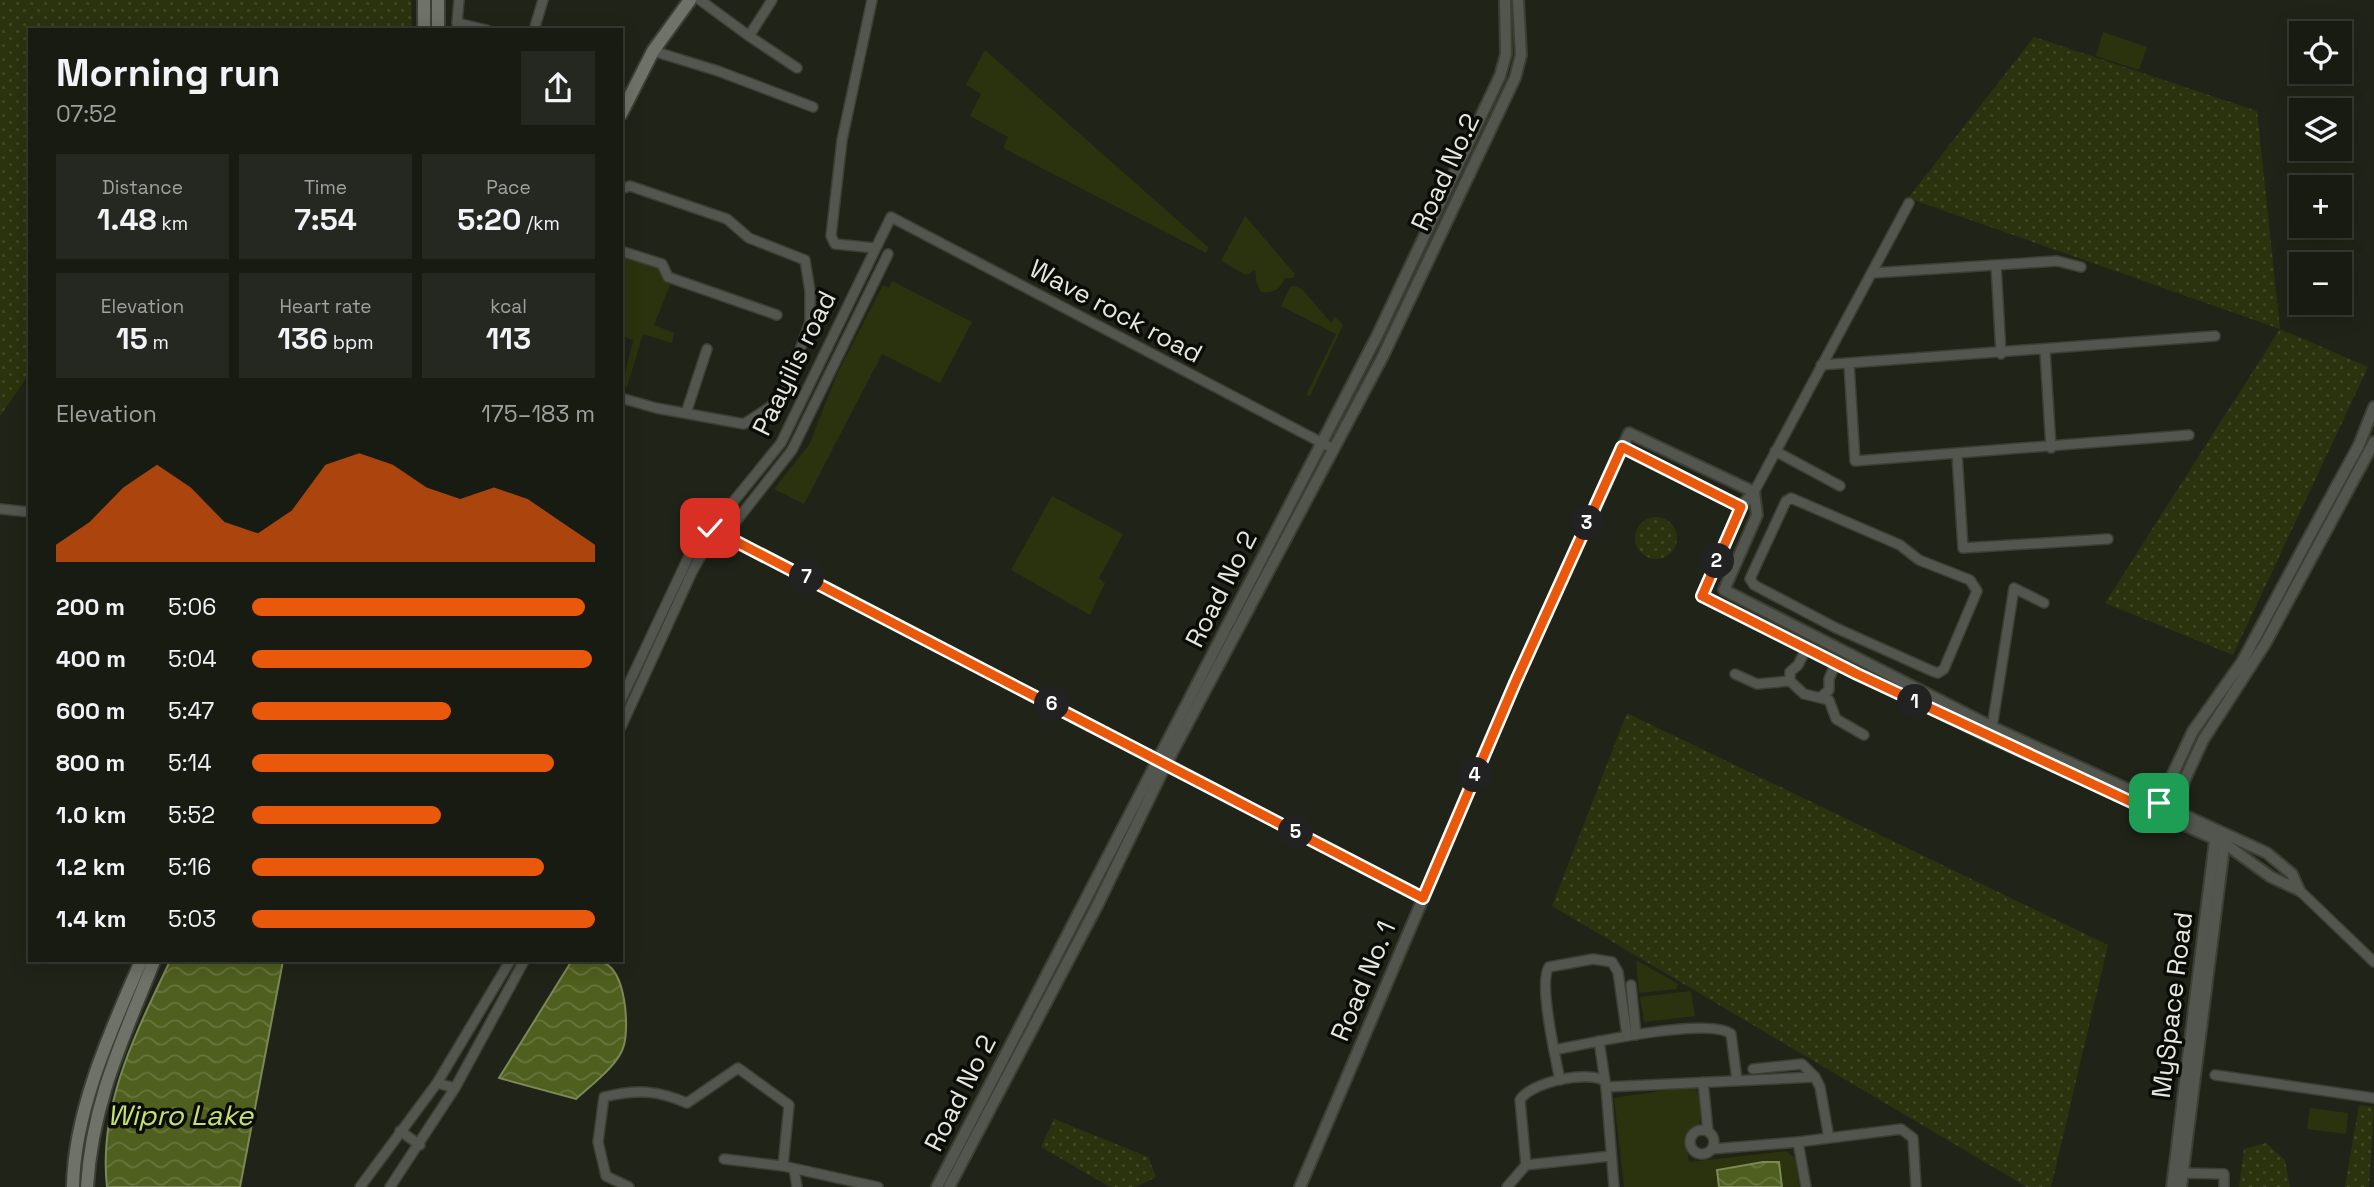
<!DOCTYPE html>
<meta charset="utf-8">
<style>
:root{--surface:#181b12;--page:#252820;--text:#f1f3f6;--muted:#9fa19f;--line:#363932;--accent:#ea580c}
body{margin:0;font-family:"Space Grotesk",sans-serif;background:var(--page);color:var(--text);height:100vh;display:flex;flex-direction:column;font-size:26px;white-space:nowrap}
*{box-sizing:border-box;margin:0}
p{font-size:23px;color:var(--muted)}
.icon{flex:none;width:38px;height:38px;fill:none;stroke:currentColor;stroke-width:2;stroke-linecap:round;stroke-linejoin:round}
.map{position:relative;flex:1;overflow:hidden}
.panel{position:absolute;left:28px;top:28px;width:595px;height:934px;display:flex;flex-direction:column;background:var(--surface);border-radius:0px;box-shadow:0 4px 18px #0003,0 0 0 2px var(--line)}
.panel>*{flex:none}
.buttons{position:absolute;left:2289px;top:21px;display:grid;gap:14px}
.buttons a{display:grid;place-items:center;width:63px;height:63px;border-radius:0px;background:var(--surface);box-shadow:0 4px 18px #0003,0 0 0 2px var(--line);font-size:35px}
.pin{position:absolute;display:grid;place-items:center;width:60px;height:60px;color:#fff;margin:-30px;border-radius:14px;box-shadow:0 4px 10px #0006}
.km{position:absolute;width:35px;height:35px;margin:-18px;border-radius:50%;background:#222;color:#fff;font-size:19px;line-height:35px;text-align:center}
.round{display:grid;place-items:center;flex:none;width:74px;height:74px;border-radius:0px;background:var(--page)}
.headline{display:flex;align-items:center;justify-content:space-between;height:119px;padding:0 28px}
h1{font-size:38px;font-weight:600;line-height:52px}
.figures{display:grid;grid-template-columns:repeat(3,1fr);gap:10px;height:119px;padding:7px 28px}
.figures div{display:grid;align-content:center;border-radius:0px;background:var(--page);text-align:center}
.figures b{font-size:30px;font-weight:600}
.figures small{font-size:19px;font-weight:400}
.figures p{font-size:19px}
.chart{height:196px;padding:14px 28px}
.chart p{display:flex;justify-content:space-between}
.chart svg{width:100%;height:126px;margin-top:7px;fill:var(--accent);opacity:.7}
ul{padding:0 28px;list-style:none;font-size:23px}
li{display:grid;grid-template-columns:112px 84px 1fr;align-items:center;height:52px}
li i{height:18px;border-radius:9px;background:var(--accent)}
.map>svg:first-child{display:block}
</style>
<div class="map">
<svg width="2374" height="1187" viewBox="0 0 2374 1187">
<defs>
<pattern id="grass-dots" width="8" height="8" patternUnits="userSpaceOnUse" patternTransform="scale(1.75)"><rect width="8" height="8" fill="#2a330d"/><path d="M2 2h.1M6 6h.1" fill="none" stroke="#3f4724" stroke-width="1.8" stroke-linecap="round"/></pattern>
<pattern id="water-waves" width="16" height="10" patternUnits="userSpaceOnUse" patternTransform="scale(1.75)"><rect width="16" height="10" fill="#4f5f1d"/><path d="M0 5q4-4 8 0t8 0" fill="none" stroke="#68763e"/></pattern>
</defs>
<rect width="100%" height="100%" fill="#202418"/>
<g fill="url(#grass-dots)">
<polygon points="0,0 411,0 412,30 30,30 30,373 0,416"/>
<polygon points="2034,37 2257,111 2280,329 2368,367 2233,655 2105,603 2280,329 1908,198"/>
<circle cx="1656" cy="538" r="21"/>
<polygon points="1627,713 2108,945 2051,1187 2027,1187 1552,906"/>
<polygon points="2359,1105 2374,1107 2369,1187 2345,1187"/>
<polygon points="1054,1119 1148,1157 1156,1177 1136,1187 1110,1187 1041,1147"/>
<polygon points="2266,1143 2285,1160 2290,1187 2239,1187 2244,1149"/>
</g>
<g fill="#2a330d">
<polygon points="2103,32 2147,47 2139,70 2096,56"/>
<polygon points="985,50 1209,248 1206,253 1003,148 1008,137 970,116 981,94 966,85"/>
<path d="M1245,216l50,58 -2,4h-8c-6,12 -10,15 -24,14l-4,-8 -2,-14 -9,5 -25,-14z"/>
<polygon points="621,254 660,266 671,282 654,325 674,333 672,343 643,334 627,387 622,385 633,340 621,336"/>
<polygon points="892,281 972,322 940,383 882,354 804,504 774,489 809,445 837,374 883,285 889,288"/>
<polygon points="1295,286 1302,289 1331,323 1335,317 1343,325 1310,396 1306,395 1336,334 1281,306 1290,287"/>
<polygon points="1052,496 1123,534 1099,578 1105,583 1090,615 1011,570"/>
<polygon points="1636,960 1678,984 1676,989 1639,993"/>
<polygon points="1691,991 1695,1016 1644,1022 1640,997"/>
<path d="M1694,1086c7,8 9,30 4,41l-12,6 3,29 97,-11 9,7 4,29h-175l-10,-89z"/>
<polygon points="2310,1108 2348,1113 2346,1134 2307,1129"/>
</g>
<g fill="url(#water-waves)" stroke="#7c8858" stroke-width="2">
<path d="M170,961h113l-43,226h-133c-9,-82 29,-154 63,-226z"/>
<path d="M571,962c9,1 25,-2 33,1 22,9 25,63 20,82 -5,20 -33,40 -48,54l-77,-21z"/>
<polygon points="1763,1162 1779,1162 1782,1187 1719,1187 1717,1170"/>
</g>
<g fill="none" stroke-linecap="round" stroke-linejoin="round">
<g stroke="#3c3f34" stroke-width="12">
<g id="minor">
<polyline points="700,0 749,36 772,0"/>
<polyline points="872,0 842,140 831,236 835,244 875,248"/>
<polyline points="457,23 459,0"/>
<polyline points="459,30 457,23 487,30"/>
<polyline points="534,30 543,0"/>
<polyline points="749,36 797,68"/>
<polyline points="653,51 718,71 813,107"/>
<polyline points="621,189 630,186 727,219 749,238 805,260 810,291 810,322 786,389 770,407 744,424 656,408 621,398"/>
<polyline points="621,251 662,264 668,277 777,315"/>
<polyline points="1996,265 2001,354"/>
<polyline points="1872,273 2057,261 2081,267"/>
<polyline points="2045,351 2051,448"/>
<polyline points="1849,364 1855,461 2189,435"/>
<polyline points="1821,365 2215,336"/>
<polyline points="686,413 707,349"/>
<polyline points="1775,451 1840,486"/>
<polyline points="1957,454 1963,548 2108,539"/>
<polyline points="1754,492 1909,203"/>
<polygon points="1791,498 1900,545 1919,560 1970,580 1977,591 1944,669 1938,673 1932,671 1836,628 1754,585 1750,579 1754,570 1786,501"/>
<polyline points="0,509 30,512"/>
<polyline points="710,528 1157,759"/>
<polyline points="1735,674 1757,684 1790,681 1804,694 1829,700 1836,719 1864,735"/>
<polyline points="1790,681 1790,672 1798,665 1807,647"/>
<polyline points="1822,696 1829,690 1829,679 1836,663"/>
<polyline points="621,700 697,539 716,523 781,443 891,217 1328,446"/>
<polyline points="621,727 692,572 703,552 723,538 792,450 888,254"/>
<polyline points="1992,727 2014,588 2044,603"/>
<polyline points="2299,890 2374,962"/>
<polyline points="1631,985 1636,1035"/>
<polyline points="1599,1041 1605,1081"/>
<path d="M1554,1050c32,-6 155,-34 177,-16l6,46"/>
<polyline points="1753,1069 1802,1064 1815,1077"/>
<polyline points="2215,1075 2374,1098"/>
<path d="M1560,1080c-4,-20 -22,-98 -11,-113l44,-8 19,3 6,10 9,64"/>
<polyline points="1703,1082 1708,1131"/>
<polyline points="437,1083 510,961"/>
<polyline points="1606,1087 1815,1077 1820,1087 1829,1138 1901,1129 1913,1138 1916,1187"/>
<polyline points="455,1088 524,961"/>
<circle cx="1702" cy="1142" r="12"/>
<polyline points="400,1131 420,1145"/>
<polyline points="1798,1142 1829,1138"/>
<polyline points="1712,1149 1798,1142 1806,1187"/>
<polyline points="724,1159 783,1166"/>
<path d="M1526,1165l-6,-65c11,-18 67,-30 85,-19l1,6 8,100"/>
<polyline points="794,1169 797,1187"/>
<polyline points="2183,1173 2224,1174 2224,1187"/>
<polyline points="360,1187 437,1083 455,1088 390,1187"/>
<path d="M629,1187l-23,-11 -8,-34 6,-45c32,-8 53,-7 83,6l51,-35 51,37 -6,61 95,21"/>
<polyline points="1507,1187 1526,1165 1611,1156"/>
</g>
</g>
<g stroke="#3c3f34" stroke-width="14">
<g id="tertiary">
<polyline points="1622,447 1741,507"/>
<polyline points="1754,492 1741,507 1702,596 1983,734 2224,843 2271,877 2299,890"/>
<polyline points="1754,492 1757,515 1724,590 1992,727 2267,853 2292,874 2299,890"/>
<polyline points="1162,762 1423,898"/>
<polyline points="2157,808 2193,731 2242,662 2322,513 2359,445 2374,407"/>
<polyline points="2175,815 2185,779 2203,740 2265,644 2374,442"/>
<polyline points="937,1187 1378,334 1500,76 1506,54 1505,0"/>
<polyline points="949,1187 1097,906 1166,764 1382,358 1515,78 1521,55 1518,0"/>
<polyline points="1300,1187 1515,683 1629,433 1754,492"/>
<polyline points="2172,1187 2216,832"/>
<polyline points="2181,1187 2225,839"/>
</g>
</g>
<g stroke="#3c3f34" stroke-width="16">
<g id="secondary">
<polyline points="424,30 424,0"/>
<polyline points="438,30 438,0"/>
<polyline points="621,114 653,51 690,0"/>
<path d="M73,1187c1,-76 38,-157 68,-226"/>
<path d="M87,1187c5,-85 36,-148 67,-226"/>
</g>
</g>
<use href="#minor" stroke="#53554f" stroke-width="9"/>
<use href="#tertiary" stroke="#53554f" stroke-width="10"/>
<use href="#secondary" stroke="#6f7269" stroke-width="12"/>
</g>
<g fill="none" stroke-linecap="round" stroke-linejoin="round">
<g stroke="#fff" stroke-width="14">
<polyline id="route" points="710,528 1423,898 1515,683 1622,447 1741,507 1702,596 1857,674 2155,813 2159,803"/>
</g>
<use href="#route" stroke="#ea580c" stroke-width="9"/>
</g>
<g text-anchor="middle" stroke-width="7" stroke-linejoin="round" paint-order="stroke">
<g font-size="26" fill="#e6e8e0" stroke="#0b0c07">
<text transform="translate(1445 172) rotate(-65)" y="9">Road No.2</text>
<text transform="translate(1116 311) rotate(28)" y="9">Wave rock road</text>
<text transform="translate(794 363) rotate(-64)" y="9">Paayilis road</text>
<text transform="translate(1221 589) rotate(-63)" y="9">Road No 2</text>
<text transform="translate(1363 981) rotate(-67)" y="9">Road No. 1</text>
<text transform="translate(2172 1005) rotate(-83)" y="9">MySpace Road</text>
<text transform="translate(960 1093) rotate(-63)" y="9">Road No 2</text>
</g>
<g font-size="28" font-style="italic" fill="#c4e26f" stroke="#0b0c07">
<text x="180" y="1125">Wipro Lake</text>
</g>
</g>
</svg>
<div class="buttons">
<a><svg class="icon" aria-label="locate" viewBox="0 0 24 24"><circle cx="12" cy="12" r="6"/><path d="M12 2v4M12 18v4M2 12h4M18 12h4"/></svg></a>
<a><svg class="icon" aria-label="layers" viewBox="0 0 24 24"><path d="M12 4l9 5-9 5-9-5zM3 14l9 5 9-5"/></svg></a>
<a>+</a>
<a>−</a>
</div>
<div class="pin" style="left:2159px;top:803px;background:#1e9e55"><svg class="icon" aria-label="arrive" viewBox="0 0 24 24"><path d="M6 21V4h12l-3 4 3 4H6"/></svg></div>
<div class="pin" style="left:710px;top:528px;background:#d93025"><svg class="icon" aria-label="check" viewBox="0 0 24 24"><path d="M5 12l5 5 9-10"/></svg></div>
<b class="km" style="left:1915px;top:702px">1</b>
<b class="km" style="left:1717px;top:561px">2</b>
<b class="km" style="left:1587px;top:523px">3</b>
<b class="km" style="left:1475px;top:775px">4</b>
<b class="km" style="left:1296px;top:832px">5</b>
<b class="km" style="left:1052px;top:704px">6</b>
<b class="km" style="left:807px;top:577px">7</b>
<section class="panel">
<div class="headline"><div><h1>Morning run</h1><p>07:52</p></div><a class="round"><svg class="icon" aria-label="share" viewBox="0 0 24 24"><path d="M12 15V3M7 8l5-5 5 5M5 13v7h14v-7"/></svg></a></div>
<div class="figures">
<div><p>Distance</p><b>1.48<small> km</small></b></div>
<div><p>Time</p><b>7:54</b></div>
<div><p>Pace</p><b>5:20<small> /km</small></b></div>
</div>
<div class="figures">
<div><p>Elevation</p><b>15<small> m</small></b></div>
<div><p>Heart rate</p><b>136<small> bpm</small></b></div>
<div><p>kcal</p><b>113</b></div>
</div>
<div class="chart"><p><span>Elevation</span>175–183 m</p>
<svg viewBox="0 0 160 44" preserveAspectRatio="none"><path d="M0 44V38L10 30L20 18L30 10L40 18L50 30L60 34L70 26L80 10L90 6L100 10L110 18L120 22L130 18L140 22L150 30L160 38V44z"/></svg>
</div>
<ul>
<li><b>200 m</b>5:06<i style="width:97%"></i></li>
<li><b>400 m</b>5:04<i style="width:99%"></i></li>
<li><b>600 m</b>5:47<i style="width:58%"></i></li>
<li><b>800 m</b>5:14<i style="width:88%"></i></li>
<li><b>1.0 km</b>5:52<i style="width:55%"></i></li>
<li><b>1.2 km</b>5:16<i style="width:85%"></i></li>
<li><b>1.4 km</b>5:03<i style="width:100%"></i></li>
</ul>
</section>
</div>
